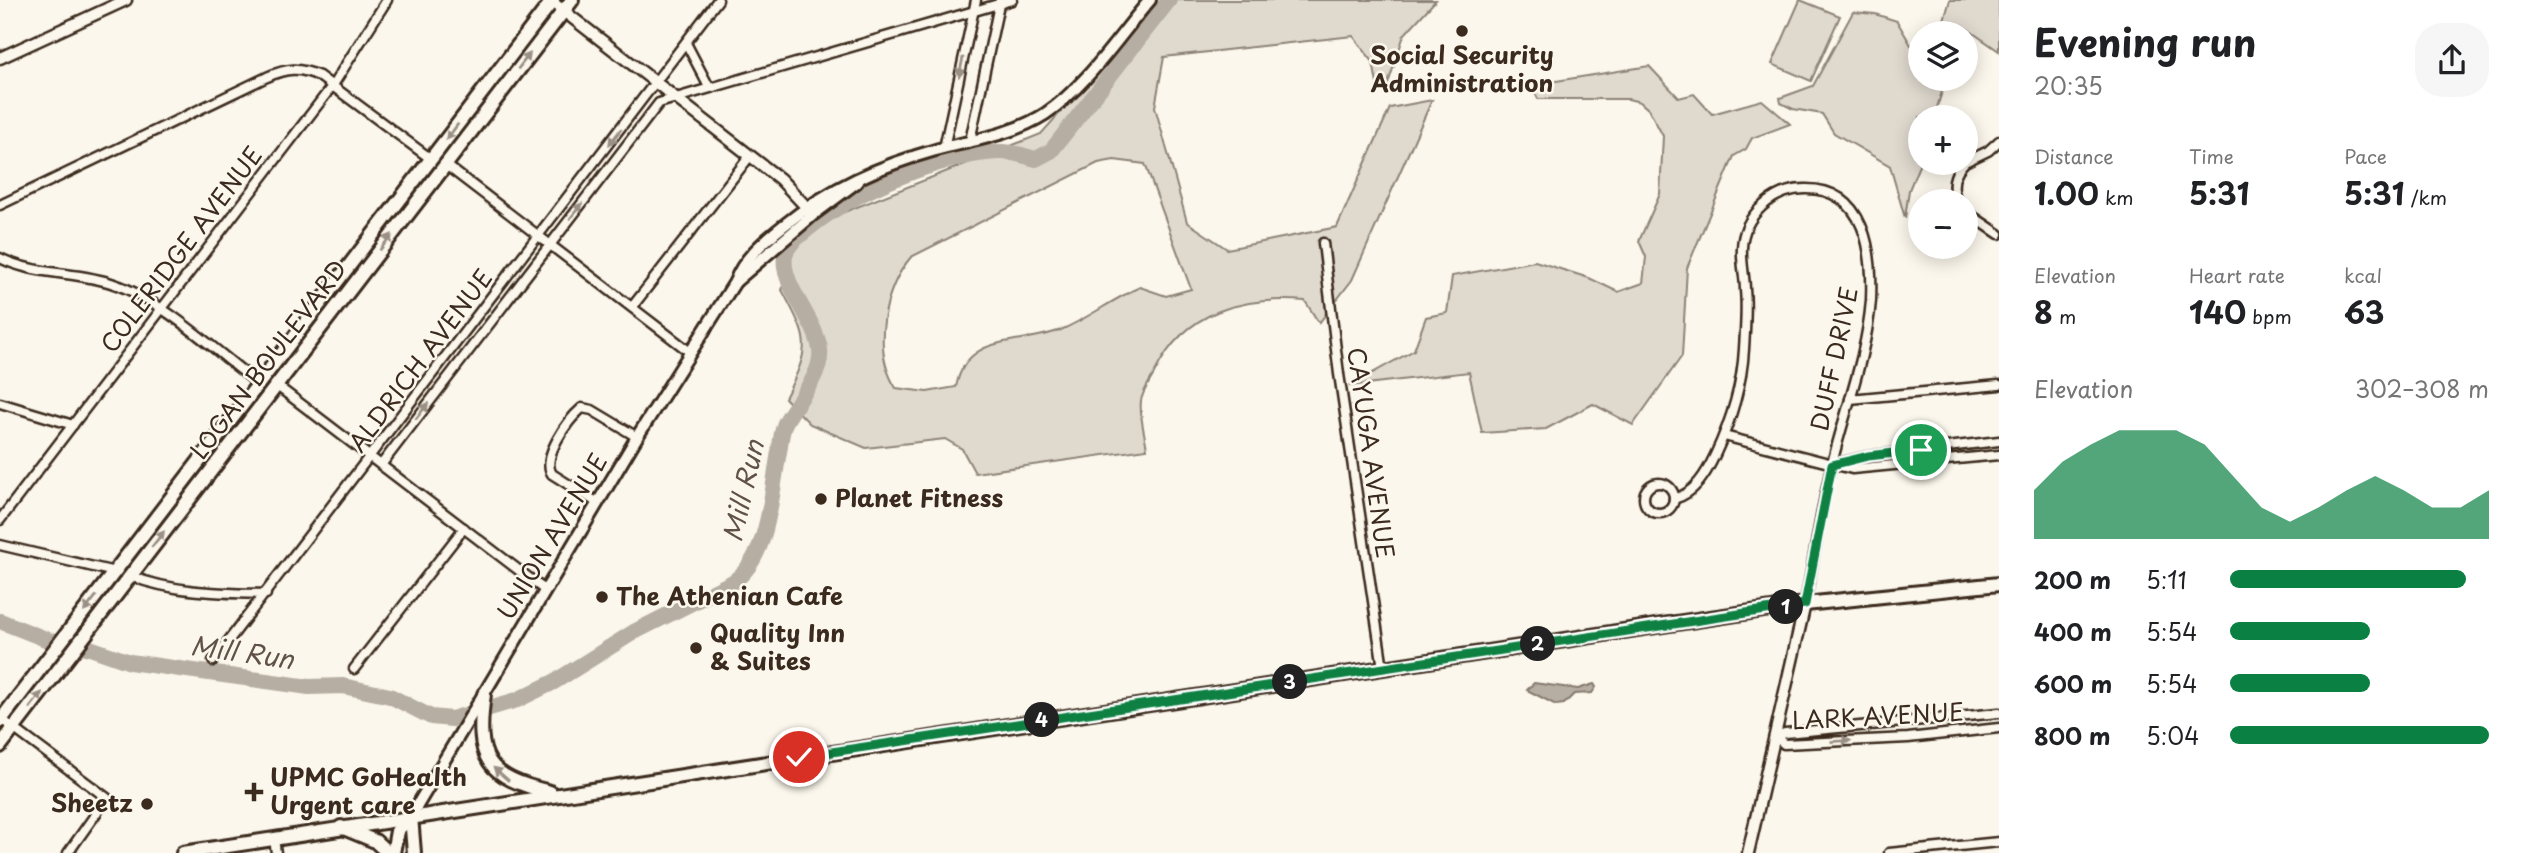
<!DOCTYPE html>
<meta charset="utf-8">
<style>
:root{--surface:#fff;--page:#f6f6f6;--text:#202124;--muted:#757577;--accent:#0b8043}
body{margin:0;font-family:"Playpen Sans",sans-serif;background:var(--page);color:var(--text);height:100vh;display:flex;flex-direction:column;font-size:26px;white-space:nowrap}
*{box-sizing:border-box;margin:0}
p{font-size:23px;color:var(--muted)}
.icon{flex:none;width:38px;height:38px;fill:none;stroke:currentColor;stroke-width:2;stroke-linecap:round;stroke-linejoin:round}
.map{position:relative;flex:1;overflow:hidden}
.side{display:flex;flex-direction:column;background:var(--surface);width:525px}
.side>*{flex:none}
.controls{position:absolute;left:1908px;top:21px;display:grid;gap:14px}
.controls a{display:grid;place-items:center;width:70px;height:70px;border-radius:50%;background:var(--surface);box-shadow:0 4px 18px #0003;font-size:35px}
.pin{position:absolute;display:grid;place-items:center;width:60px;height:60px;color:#fff;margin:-30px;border:4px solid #fff;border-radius:50%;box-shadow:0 2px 7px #0007}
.km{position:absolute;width:35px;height:35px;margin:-18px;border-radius:50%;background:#222;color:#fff;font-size:19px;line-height:35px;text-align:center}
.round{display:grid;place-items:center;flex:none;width:74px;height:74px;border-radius:28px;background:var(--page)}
.headline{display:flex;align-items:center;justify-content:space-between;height:119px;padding:0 35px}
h1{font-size:38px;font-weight:700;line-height:52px}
.figures{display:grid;grid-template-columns:repeat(3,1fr);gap:10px;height:119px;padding:7px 35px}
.figures div{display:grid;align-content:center}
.figures b{font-size:30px;font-weight:700}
.figures small{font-size:19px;font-weight:400}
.figures p{font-size:19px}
.chart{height:196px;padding:14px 35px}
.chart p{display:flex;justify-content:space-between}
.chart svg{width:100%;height:126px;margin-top:7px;fill:var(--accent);opacity:.7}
ul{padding:0 35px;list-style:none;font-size:23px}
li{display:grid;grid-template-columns:112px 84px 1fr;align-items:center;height:52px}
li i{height:18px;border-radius:9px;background:var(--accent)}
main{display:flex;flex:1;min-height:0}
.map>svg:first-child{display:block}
</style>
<main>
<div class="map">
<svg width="1999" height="853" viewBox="0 0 1999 853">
<rect width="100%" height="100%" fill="#fbf7ec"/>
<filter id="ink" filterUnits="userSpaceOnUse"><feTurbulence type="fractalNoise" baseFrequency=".0143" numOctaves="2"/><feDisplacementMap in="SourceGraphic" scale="14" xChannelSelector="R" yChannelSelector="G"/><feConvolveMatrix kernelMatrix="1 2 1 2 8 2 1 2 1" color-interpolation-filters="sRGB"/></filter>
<g filter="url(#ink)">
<g fill="#dfd9ce" stroke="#8d8276" stroke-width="2" fill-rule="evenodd">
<path d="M1161,0h275l-32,35 -18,55 -8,-1 -5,-27 -20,-26 -189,21 -9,50 32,115 40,27 110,-22 53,-119 42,-8 -80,180 -33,43 -14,-22c-64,-5 -120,10 -150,71 -4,8 -13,20 -14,29 -2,14 4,34 6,48l-172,24 -13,-24 -17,-10 -79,9 -56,-24 -25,-26c27,-53 24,-57 -3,-108l9,-20v-19l23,-27 227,-90zM1114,160l31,4 46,125 -25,7 -26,-9c-27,12 -50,30 -77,42 -41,18 -96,1 -107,58l-29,5 -31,-4c-24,-37 -13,-98 15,-131l187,-94z"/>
<polygon points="1800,0 1840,16 1811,81 1772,64"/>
<polygon points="1950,0 1999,0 1999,51 1963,26 1961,33 1940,33"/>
<polygon points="1853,12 1875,14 1897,21 1918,57 1920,79 1923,79 1923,83 1925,79 1946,79 1934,117 1920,117 1920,163 1909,190 1905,218 1890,166 1834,133 1822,114 1793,109 1781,103 1780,98 1813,86"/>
<polygon points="1649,66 1679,98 1694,94 1712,114 1762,100 1790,124 1752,138 1746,149 1734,156 1687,268 1682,356 1633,425 1593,404 1546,429 1482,433 1469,372 1349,386 1414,350 1426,317 1447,313 1452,276 1535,261 1589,278 1618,292 1643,283 1646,257 1639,241 1660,194 1663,136 1649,110 1640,102 1628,99 1538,99 1531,85"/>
</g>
<polygon fill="#b6aea2" stroke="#85796d" stroke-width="2" points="1534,683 1578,689 1594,684 1596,687 1592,693 1574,694 1564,704 1556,705 1527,690"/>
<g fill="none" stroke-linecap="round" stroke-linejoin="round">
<path stroke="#b6aea2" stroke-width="16" d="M0,621l48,19 42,8 40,14 179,25 34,-1 47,10 41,21 21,2 65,-19 37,-18 80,-50 97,-49c39,-24 40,-90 48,-131 2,-10 2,-22 7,-31 11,-20 37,-47 34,-71 -3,-29 -40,-66 -35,-94 2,-12 15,-20 24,-28 45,-37 131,-73 190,-76 13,-1 25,4 37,7l15,-8 118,-151"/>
<g stroke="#3b2a1e" stroke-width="13">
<g id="minor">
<polyline points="686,43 709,87"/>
<polyline points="970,141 1000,0"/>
<polyline points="944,148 976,0"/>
<polyline points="1965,162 1988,151 1999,141"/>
<polyline points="446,165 690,352"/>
<path d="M1957,201c-6,-14 -4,-27 7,-38"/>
<path d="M0,205l267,-128c20,-9 32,-10 52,-1l112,83"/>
<polyline points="1965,211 1999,234"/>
<polyline points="1323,243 1339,374 1383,668"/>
<path d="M0,258c36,18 77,13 114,26 47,15 105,70 145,100"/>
<polyline points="632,307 750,156"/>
<polyline points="276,385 546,591"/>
<polyline points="1850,399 1999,385"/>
<polyline points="0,403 73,425"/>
<polyline points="1724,436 1852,469 1999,455"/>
<polyline points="1835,464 1868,456 1999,441"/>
<polyline points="381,465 659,103 1012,0"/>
<circle cx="1659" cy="498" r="15"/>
<path d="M1674,499c21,-6 32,-25 41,-44 16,-34 27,-69 29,-106 1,-19 3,-40 1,-59 0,-13 -4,-28 -3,-42 1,-32 31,-59 63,-59 61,-1 68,64 66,111 -4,55 -26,110 -39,164 -11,46 -18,94 -27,140"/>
<path d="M598,503l-46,-29c-11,-17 16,-54 30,-66l10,2 45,27"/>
<polyline points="0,520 333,85 387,0"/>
<polyline points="0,545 115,572"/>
<path d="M130,576c45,17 89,17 136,18"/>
<polyline points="213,661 718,0"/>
<polyline points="354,669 464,528"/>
<polyline points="1999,713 1785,733 1776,737 1784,744 1908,738 1999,728"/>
<polyline points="0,718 107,798 68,853"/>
<polyline points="274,838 276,853"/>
<polyline points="1889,853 1999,842"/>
</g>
</g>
<g stroke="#3b2a1e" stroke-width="15">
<g id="tertiary">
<polyline points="552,2 780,179 812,213"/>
<polyline points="0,58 126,0"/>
<polyline points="1748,853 1805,604"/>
</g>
</g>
<g stroke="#3b2a1e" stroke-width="16">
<g id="secondary">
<polyline points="735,282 814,214 857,182"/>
<path d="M411,816l226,-379 98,-155c8,-23 29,-41 48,-56 48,-39 96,-60 156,-77 35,-9 75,-15 106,-35 41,-27 73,-77 105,-114"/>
</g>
</g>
<g stroke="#3b2a1e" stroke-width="18">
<g id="primary">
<path d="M484,694c-9,65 2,83 66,98"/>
<polyline points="0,721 553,0"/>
<polyline points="0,746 572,0"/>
<polyline points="411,816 414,853"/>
<polyline points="341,827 375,841 388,853"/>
<polyline points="183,853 1656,626 1805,604 1999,584"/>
<polyline points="393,853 397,831 411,816"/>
</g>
</g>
<use href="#minor" stroke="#fbf7ec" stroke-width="8"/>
<use href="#tertiary" stroke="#fbf7ec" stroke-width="10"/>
<use href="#secondary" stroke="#fbf7ec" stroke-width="10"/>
<use href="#primary" stroke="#fbf7ec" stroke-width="12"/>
</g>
<defs><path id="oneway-solid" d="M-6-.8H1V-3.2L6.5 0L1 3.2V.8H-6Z" transform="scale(1.75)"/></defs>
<g fill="#9b9085">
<use href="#oneway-solid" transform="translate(524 61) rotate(-52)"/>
<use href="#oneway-solid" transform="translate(961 67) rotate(102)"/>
<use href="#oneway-solid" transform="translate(452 132) rotate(127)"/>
<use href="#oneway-solid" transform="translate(615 137) rotate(127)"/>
<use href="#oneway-solid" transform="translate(576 211) rotate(-52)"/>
<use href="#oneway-solid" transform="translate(386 242) rotate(-53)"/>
<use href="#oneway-solid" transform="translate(422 411) rotate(-52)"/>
<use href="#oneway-solid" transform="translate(158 539) rotate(-52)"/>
<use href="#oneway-solid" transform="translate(90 604) rotate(128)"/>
<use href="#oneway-solid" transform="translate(36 700) rotate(-52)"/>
<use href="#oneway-solid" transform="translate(1841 741) rotate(-3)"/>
<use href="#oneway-solid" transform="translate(501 774) rotate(-139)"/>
</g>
</g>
<g fill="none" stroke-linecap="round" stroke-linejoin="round" filter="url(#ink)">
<g stroke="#fff" stroke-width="14">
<polyline id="route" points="799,757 1805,604 1832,465 1868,456 1921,450"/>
</g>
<use href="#route" stroke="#0b8043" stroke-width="9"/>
</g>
<g fill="#3b2a1e" stroke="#fbf7ec" stroke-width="2.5">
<circle cx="1462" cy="31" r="7"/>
<circle cx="821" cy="499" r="7"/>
<circle cx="602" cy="597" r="7"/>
<circle cx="696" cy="648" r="7"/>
<path d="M250.5 781.5h7v7h7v7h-7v7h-7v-7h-7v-7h7z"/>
<circle cx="147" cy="804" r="7"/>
</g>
<g text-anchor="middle" stroke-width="5" stroke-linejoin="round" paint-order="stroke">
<g font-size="24" font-weight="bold" fill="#3b2a1e" stroke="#fbf7ec" text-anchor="start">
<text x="1462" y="64" text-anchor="middle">Social Security<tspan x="1462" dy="28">Administration</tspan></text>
<text x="835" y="507">Planet Fitness</text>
<text x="616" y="605">The Athenian Cafe</text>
<text x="710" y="642">Quality Inn<tspan x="710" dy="28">&amp; Suites</tspan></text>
<text x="270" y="786">UPMC GoHealth<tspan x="270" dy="28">Urgent care</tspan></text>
<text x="133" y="812" text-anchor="end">Sheetz</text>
</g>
<g font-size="24" fill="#3b2a1e" stroke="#fbf7ec">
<text transform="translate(182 250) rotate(-53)" y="8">COLERIDGE AVENUE</text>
<text transform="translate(1835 359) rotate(-78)" y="8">DUFF DRIVE</text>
<text transform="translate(269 360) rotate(-53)" y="8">LOGAN BOULEVARD</text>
<text transform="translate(421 361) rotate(-53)" y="8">ALDRICH AVENUE</text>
<text transform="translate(1370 453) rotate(82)" y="8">CAYUGA AVENUE</text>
<text transform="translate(553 537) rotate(-59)" y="8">UNION AVENUE</text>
<text transform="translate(1878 717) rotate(-3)" y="8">LARK AVENUE</text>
</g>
<g font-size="26" font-style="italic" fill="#605246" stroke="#fbf7ec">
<text transform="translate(744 491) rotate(-77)" y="9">Mill Run</text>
<text transform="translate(242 653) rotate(8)" y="9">Mill Run</text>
</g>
</g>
</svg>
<div class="controls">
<a><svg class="icon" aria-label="layers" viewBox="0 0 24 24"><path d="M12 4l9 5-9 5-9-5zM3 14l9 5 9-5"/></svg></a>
<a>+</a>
<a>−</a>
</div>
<div class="pin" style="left:1921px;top:450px;background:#1e9e55"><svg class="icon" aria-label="arrive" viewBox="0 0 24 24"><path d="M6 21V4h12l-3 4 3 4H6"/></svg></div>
<div class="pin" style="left:799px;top:757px;background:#d93025"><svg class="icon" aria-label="check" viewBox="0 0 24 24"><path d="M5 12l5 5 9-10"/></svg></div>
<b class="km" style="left:1786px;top:607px">1</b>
<b class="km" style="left:1538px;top:644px">2</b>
<b class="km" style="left:1290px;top:682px">3</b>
<b class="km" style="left:1042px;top:720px">4</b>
</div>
<section class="side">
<div class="headline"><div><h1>Evening run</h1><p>20:35</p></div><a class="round"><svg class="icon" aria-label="share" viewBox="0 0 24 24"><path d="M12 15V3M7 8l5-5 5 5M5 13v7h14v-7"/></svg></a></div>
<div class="figures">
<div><p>Distance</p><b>1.00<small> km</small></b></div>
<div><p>Time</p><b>5:31</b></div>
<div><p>Pace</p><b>5:31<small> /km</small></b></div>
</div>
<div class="figures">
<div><p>Elevation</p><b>8<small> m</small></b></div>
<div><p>Heart rate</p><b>140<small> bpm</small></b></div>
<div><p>kcal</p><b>63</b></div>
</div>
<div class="chart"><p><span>Elevation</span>302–308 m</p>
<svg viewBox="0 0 160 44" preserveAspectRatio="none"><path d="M0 44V27L10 17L20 11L30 6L40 6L50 6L60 11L70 22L80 33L90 38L100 33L110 27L120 22L130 27L140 33L150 33L160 27V44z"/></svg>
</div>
<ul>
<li><b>200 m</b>5:11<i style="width:91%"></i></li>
<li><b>400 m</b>5:54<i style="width:54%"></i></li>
<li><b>600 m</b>5:54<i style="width:54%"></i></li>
<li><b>800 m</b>5:04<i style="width:100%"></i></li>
</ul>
</section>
</main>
